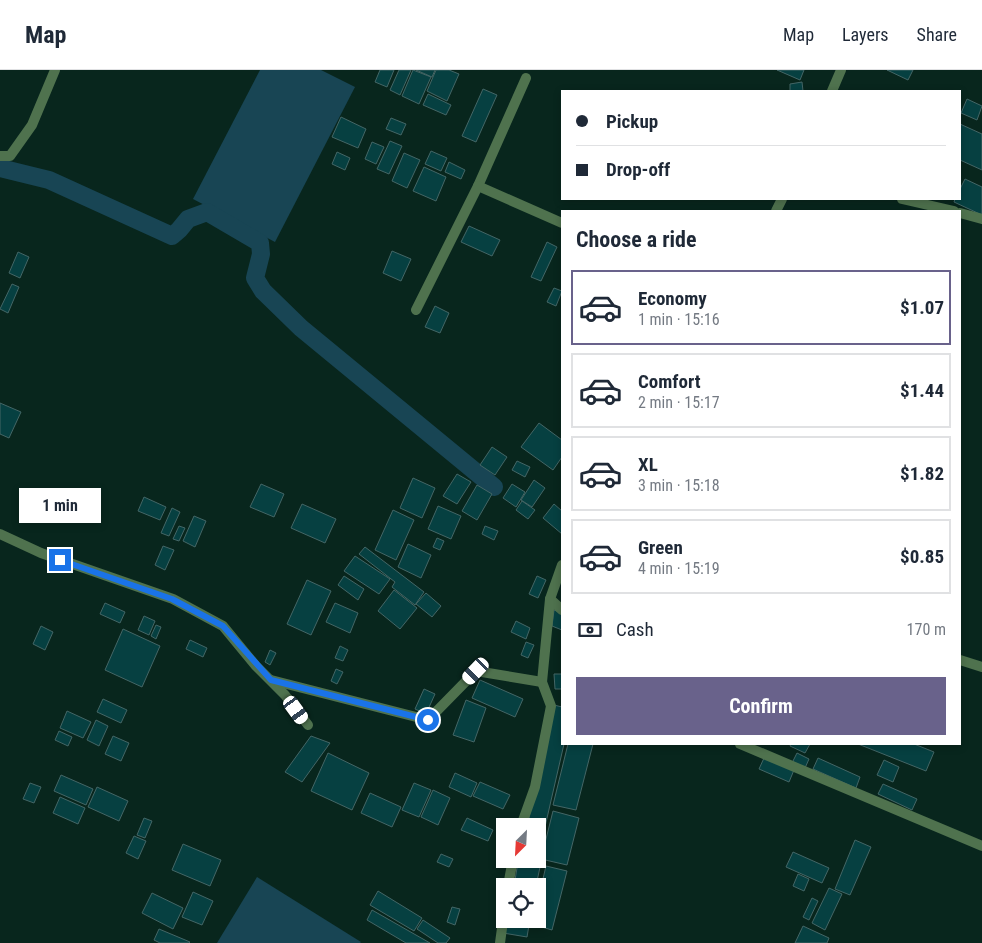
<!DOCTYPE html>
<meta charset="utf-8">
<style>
:root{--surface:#fff;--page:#f6f6f7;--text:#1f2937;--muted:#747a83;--line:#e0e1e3;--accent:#69628b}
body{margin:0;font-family:"Roboto Condensed",sans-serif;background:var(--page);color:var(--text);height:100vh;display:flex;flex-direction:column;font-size:19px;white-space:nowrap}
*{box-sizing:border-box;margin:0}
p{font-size:16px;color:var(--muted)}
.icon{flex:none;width:28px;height:28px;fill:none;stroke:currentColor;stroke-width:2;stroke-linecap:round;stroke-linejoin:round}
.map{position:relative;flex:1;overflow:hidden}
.details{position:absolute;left:561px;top:140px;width:400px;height:535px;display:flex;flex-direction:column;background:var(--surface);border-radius:0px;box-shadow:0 2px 8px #0003}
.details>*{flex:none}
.banner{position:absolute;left:561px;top:20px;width:400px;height:110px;border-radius:0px;box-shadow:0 2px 8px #0003;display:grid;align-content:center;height:110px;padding:0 15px;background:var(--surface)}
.needle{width:32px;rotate:204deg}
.tools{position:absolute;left:496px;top:748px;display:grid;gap:10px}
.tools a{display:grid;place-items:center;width:50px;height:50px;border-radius:0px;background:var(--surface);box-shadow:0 2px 8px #0003;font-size:25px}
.end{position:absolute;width:22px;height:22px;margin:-11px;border:6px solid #1a73e8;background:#fff;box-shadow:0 0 0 2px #fff}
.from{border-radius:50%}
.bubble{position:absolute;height:35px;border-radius:0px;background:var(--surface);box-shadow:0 2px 8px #0003;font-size:16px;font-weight:700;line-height:35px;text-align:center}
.car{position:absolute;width:15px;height:30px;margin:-15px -8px;border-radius:6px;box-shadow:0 0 4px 1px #0007;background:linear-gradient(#fff 24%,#345 0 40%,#fff 0 76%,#345 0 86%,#fff 0)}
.banner b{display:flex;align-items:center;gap:18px;height:48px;font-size:19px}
.banner b+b{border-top:1px solid var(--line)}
.banner i{width:12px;height:12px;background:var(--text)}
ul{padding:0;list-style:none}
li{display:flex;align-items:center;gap:15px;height:75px;margin:0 10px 8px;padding:0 5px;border:2px solid var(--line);border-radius:0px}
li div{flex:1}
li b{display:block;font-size:19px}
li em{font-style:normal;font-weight:700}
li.on{border-color:var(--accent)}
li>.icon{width:45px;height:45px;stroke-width:1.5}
h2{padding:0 15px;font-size:22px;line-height:60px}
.pay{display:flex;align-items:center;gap:12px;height:55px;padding:0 15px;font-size:19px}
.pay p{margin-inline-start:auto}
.cta{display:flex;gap:10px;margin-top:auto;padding:10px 15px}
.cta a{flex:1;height:58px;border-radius:0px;background:var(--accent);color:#fff;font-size:20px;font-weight:700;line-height:58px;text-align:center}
header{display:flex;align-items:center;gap:30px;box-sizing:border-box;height:70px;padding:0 25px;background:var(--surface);border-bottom:1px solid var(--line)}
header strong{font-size:24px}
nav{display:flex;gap:28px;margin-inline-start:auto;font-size:18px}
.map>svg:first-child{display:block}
.water{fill:#184554}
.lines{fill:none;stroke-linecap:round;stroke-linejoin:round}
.canal{stroke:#184554;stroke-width:18}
.building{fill:#064041;stroke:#466}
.street{stroke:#4f724e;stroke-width:10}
.route{stroke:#1a73e8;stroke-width:6}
</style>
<header>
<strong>Map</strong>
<nav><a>Map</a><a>Layers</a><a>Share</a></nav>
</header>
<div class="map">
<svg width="982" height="873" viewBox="0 0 982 873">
<rect width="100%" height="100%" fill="#08261d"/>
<g class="water">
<path d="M260,0H321L355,17L275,172L193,129Z"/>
<path d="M257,807L361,872L360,873H217Z"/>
</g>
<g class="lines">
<path class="canal" d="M0,98L49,110L172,166L179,160L188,149L207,142L260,173L261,184L255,208L263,221L301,258L494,417"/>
</g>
<g class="building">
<path d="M380,0H394L387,17L375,12Z"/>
<path d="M399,0H411L400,25L390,20Z"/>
<path d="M413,0L431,7L419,34L402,26Z"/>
<path d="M416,0H435L432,7Z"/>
<path d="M436,0H449L459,4L447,31L427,21Z"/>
<path d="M777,0H804L800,10Z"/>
<path d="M887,0H913L908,10Z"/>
<path d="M802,12L803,21H790V14Z"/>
<path d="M483,19L497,25L476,72L462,66Z"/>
<path d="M428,24L451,35L446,45L423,35Z"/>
<path d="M967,29L982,36L977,50L961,43Z"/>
<path d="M341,47L366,59L358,78L332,67Z"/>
<path d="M391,48L406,54L401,65L386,59Z"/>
<path d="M960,54L982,64V100L960,90Z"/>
<path d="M390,71L402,76L389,104L377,99Z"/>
<path d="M372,72L384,77L376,94L365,89Z"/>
<path d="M431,81L447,88L441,101L425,94Z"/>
<path d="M337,82L350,88L345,100L332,94Z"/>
<path d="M404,83L420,90L407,118L392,111Z"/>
<path d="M449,92L465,100L461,109L445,102Z"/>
<path d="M424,97L446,107L436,131L413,121Z"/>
<path d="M965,109L982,117V145L954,132L955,129H960V119Z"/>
<path d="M469,156L500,170L492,186L461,172Z"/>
<path d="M547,172L557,177L541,211L531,207Z"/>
<path d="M392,181L411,189L401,211L383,203Z"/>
<path d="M18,182L29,187L20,208L9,203Z"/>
<path d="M12,214L19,217L8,243L0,239Z"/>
<path d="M554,218L562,221L556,236L547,232Z"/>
<path d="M435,236L449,243L440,263L425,257Z"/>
<path d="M0,333L21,342L9,368L0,364Z"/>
<path d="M539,353L562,370V387L553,400L521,377Z"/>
<path d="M492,377L507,387L495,405L480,395Z"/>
<path d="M517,391L530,397L525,407L512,400Z"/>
<path d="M457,404L471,412L457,434L443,426Z"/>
<path d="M413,408L435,418L422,448L400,438Z"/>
<path d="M534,410L545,418L532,437L521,430Z"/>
<path d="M261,414L284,424L274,447L250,437Z"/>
<path d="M512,414L525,422L516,437L503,428Z"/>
<path d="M477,415L492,424L477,450L462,441Z"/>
<path d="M144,427L166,437L160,450L138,441Z"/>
<path d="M522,431L535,440L528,449L516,440Z"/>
<path d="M302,434L336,449L325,473L291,458Z"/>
<path d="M554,434L562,441V464L543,448Z"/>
<path d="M438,436L461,446L451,469L428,459Z"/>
<path d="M172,438L180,442L169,466L161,463Z"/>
<path d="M393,440L414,450L396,490L375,480Z"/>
<path d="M194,446L206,451L195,477L183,471Z"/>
<path d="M179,456L185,458L179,471L173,469Z"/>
<path d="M485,456L498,461L494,470L482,464Z"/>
<path d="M437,468L444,471L440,480L433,477Z"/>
<path d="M408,474L431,485L421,508L398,497Z"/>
<path d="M163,476L174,480L165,500L155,495Z"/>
<path d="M365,477L424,522L415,535L392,517L395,512L359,484Z"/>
<path d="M355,486L390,509L379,524L344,501Z"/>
<path d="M344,506L364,519L358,530L338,515Z"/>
<path d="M537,506L546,510L538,528L529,524Z"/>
<path d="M307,510L331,521L311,565L287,554Z"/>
<path d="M394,520L417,538L400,559L378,541Z"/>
<path d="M426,523L441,536L432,547L416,534Z"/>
<path d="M105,533L125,542L120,553L100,544Z"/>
<path d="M335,533L358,543L350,563L326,552Z"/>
<path d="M554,540L562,543V560L552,556Z"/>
<path d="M144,546L155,551L149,565L138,560Z"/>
<path d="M516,551L530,558L526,569L511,562Z"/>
<path d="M156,555L161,557L156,569L151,566Z"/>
<path d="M41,556L53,562L45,580L33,574Z"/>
<path d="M123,559L160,576L142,617L105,600Z"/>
<path d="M190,570L207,578L203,587L186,579Z"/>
<path d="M526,572L534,575L528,588L521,585Z"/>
<path d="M340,576L348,580L343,591L335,588Z"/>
<path d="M270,580L276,583L270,595L265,592Z"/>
<path d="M336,599L343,602L337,614L331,611Z"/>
<path d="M554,604H562V619H555Z"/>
<path d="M480,610L523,629L515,647L472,628Z"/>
<path d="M424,619L435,624L426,644L415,639Z"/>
<path d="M103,629L127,640L121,653L97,642Z"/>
<path d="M466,630L486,638L474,672L453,665Z"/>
<path d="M554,635L562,637L564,674L539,783L538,756H527Z"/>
<path d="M67,641L91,652L83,668L60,658Z"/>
<path d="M96,650L108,656L99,676L87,670Z"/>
<path d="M59,661L72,667L68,676L55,670Z"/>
<path d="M113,666L129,673L121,691L105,684Z"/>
<path d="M311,666L330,673L302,712L285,702Z"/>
<path d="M568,674H593L576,740L553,735Z"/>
<path d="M791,674H810L805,683L790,676Z"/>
<path d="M858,674H914L934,682L926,701Z"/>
<path d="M328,683L369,703L352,740L311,721Z"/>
<path d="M797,683L809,689L805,698L792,693Z"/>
<path d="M764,688L794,700L789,712L759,699Z"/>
<path d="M818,688L860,707L856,718L813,699Z"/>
<path d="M884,690L899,697L893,712L877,705Z"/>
<path d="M455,703L477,713L471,727L449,717Z"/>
<path d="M61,705L93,719L86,735L54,721Z"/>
<path d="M480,712L510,725L503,739L473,726Z"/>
<path d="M30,713L41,717L34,733L23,729Z"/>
<path d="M414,713L431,720L419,747L402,740Z"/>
<path d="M883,714L917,729L912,740L878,724Z"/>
<path d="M97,717L128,731L119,751L88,737Z"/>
<path d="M433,720L450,728L438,755L421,747Z"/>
<path d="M370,723L401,737L392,757L361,743Z"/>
<path d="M60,727L85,738L78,754L53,743Z"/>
<path d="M553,741L579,748L567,795L541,789Z"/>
<path d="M144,748L152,751L145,768L137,765Z"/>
<path d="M467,748L493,760L488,771L461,760Z"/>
<path d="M134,766L146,771L138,789L126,783Z"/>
<path d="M855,770L871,777L850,825L835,819Z"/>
<path d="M183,774L221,790L210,816L172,800Z"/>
<path d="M793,782L829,798L822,813L786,797Z"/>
<path d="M441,784L453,789L449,797L437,792Z"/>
<path d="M518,792L540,797L536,816H514Z"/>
<path d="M546,796L567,801L552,860L531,854L533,849H538V830Z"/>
<path d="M798,804L809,809L804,821L793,816Z"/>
<path d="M829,818L842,824L825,860L812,853Z"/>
<path d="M378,821L422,848L414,861L370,835Z"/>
<path d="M193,822L213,831L202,855L182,847Z"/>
<path d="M152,823L183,838L173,859L142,843Z"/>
<path d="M812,828L818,831L809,850L803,847Z"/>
<path d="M452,837L460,839L455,855L447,852Z"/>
<path d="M372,840L430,873H406L367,850Z"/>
<path d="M506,849H530L527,867L503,863Z"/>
<path d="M423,850L450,868L446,873H438L417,859Z"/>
<path d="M803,856L829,868L827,873H795Z"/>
<path d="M159,859L190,872L189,873H160L154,870Z"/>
</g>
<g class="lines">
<g class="street">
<path d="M832,21L841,0"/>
<path d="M0,86H10L32,55L55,0"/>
<path d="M478,116L526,8"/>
<path d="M902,129L954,141"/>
<path d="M776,141L782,129"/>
<path d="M960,143L982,149"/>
<path d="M416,240L478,116L562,153"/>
<path d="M0,464L41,483L173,529L223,556L256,596L285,625L308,655"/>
<path d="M550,529L562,540"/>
<path d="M960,590L982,597"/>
<path d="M271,610L428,650L476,601L542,612"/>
<path d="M740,674L982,776"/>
<path d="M521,756L535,717L551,636L542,612L550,529L562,495"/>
<path d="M508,816L513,789"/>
<path d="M500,873L505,836"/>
</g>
</g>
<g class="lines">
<path class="route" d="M60,490L172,529L223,556L271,610L428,650"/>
</g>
</svg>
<div class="tools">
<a><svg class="needle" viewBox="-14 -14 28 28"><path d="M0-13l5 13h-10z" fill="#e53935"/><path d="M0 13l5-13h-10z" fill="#747a83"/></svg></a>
<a><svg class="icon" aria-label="locate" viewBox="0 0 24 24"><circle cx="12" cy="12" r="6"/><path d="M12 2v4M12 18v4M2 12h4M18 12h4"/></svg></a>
</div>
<i class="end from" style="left:428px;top:650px"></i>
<i class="end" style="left:60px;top:490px"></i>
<div class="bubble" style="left:19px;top:418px;width:82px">1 min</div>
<i class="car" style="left:476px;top:601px;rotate:224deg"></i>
<i class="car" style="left:296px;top:640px;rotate:144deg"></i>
<div class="banner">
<b><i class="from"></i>Pickup</b>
<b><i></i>Drop-off</b>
</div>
<section class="details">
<h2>Choose a ride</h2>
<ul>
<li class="on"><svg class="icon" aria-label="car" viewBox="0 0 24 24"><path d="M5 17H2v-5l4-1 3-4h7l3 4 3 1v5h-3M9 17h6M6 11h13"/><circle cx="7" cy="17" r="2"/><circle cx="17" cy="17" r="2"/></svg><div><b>Economy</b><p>1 min · 15:16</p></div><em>$1.07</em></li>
<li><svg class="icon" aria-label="car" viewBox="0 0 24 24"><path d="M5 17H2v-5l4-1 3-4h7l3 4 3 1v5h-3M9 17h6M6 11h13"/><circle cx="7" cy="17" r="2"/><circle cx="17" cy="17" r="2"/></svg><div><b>Comfort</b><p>2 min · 15:17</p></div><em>$1.44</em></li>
<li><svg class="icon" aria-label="car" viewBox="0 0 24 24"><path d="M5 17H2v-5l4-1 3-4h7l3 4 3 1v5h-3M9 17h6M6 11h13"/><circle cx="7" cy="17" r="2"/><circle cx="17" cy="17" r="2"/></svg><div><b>XL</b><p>3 min · 15:18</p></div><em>$1.82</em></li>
<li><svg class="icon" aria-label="car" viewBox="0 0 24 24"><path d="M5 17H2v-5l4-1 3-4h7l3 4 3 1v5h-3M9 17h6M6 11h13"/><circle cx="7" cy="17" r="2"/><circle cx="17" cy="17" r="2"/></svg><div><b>Green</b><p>4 min · 15:19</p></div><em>$0.85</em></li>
</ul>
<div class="pay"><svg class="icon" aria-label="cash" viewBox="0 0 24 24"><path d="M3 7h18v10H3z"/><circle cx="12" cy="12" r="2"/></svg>Cash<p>170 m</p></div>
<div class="cta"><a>Confirm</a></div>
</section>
</div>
